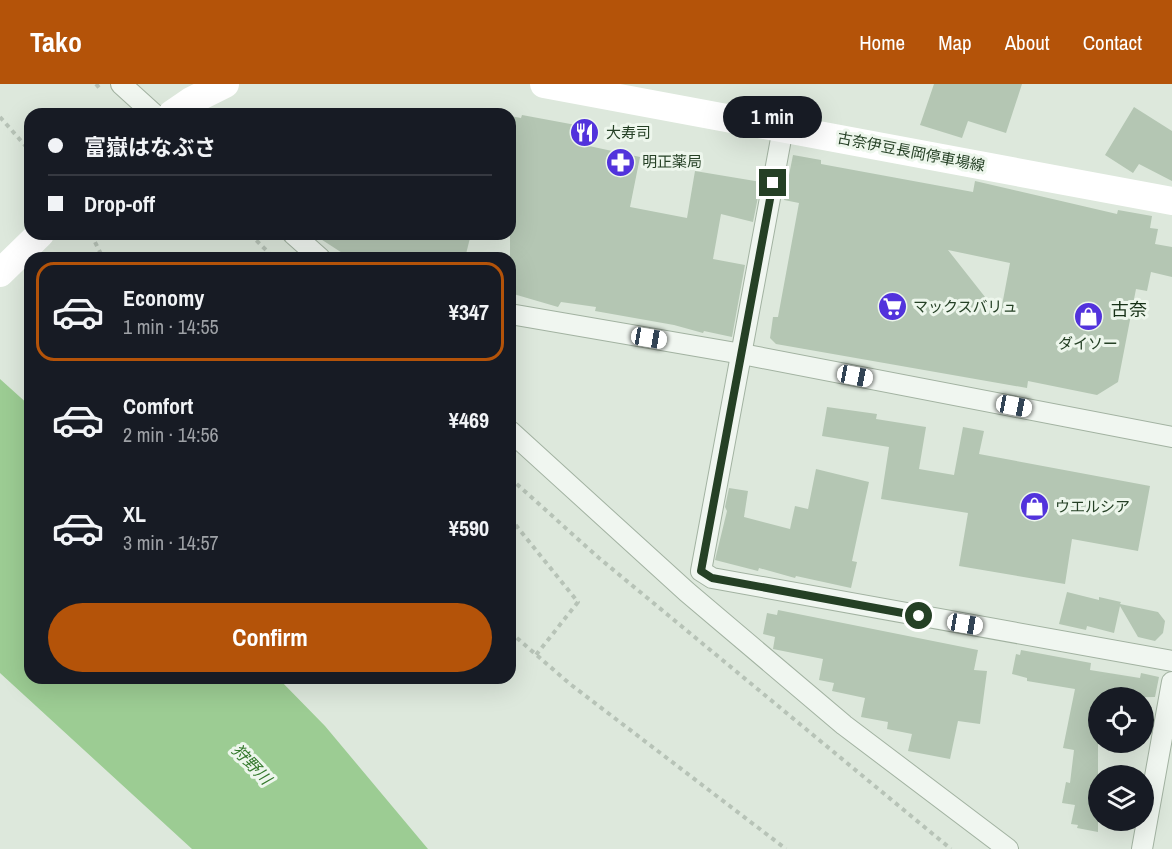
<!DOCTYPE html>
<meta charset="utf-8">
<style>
:root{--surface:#171b24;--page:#20242c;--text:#f1f3f6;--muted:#9ea1a6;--line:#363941;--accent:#b45309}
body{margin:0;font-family:"Archivo Narrow","Noto Sans JP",sans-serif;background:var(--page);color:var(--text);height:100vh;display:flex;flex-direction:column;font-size:22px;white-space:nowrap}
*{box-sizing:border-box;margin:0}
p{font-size:20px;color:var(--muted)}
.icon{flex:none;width:33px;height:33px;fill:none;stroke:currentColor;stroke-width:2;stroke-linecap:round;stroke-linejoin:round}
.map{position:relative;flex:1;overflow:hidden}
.sheet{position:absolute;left:24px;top:168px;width:492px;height:432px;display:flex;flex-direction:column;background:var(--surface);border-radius:18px;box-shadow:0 6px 24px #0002}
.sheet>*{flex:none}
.top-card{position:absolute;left:24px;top:24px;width:492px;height:132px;border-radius:18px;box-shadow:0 6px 24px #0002;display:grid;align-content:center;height:132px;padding:0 24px;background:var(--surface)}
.tools{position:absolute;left:1088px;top:603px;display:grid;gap:12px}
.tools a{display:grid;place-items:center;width:66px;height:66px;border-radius:50%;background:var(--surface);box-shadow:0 6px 24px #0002;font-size:30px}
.end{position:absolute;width:27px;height:27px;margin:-14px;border:8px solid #254025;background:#fff;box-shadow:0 0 0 3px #fff}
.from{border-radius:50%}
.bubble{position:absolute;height:42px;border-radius:21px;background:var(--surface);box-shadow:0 6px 24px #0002;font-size:20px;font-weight:800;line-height:42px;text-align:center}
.car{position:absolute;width:18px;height:36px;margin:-18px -9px;border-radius:8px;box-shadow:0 0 4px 2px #0007;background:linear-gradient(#fff 24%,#345 0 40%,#fff 0 76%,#345 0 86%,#fff 0)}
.top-card b{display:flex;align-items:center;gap:21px;height:57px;font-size:22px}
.top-card b+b{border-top:2px solid var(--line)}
.top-card i{width:15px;height:15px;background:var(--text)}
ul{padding:10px 0 0;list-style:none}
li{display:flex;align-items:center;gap:18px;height:99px;margin:0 12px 9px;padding:0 12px;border:3px solid transparent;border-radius:18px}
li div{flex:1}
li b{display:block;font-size:22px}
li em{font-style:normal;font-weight:800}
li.selected{border-color:var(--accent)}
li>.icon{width:54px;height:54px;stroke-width:1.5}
.button{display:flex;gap:12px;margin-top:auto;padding:12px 24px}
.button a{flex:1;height:69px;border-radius:36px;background:var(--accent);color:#fff;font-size:24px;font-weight:800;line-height:69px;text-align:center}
header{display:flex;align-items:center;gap:36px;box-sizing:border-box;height:84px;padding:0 30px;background:var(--accent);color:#fff}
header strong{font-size:28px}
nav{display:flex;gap:33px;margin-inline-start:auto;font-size:21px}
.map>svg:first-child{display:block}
.water{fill:#9ccc93}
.building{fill:#b4c6b3;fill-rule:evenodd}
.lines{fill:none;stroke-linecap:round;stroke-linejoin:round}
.minor-casing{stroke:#a2b2a1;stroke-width:22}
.path{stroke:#b7c3b7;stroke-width:4;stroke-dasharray:4.5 4.5;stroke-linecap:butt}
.minor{stroke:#f0f6f0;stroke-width:20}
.secondary{stroke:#fff;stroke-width:28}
.route{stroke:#254025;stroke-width:8}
.labels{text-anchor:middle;stroke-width:6;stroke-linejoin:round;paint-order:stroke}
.poi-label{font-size:15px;fill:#254025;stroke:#edf6ec;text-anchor:start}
.street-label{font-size:15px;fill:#254025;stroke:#edf6ec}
.water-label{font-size:16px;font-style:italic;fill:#33782b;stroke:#edf6ec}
.quarter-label{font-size:18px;fill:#173117;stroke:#edf6ec}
</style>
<header>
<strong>Tako</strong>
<nav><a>Home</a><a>Map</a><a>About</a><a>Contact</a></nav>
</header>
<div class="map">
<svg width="1172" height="765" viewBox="0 0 1172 765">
<rect width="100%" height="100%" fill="#dde8dc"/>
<path class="water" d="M0,295L30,322V594H278L325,642L428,765H192L0,589Z"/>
<g class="building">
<path d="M934,0H1022L1006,49L968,37L962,54L920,41Z"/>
<path d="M1134,23L1172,47V97L1139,80L1133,89L1105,71Z"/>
<path d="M522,31L592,44L589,62L640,73L630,123L687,134L695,87L761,98L753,138L721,130L713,175L745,181L732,253L704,247L703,249L674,241L595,227L596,223L561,218L558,223L510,209V32L521,34Z"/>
<path d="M793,71L821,76V80L973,108L975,97L1117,130L1118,126L1152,132L1150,144L1158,145L1155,160L1172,163V193L1151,188L1147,207L1136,205L1118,298L1097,311L1028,297L1027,304L776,260L770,254L773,233H778L799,119L784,116ZM948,166L1010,179L1000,232Z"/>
<path d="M313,150H471L465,174H350Z"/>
<path d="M827,323L877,330L876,335L926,343L919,385L954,391L963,343L984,347L979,370L1150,402L1138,467L1072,455L1065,500L959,482L968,429L881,415L889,363L822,352Z"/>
<path d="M816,385L869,398L852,477L857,478L851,504L796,492L795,494L759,484L758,487L715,476L727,427L725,423L729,404L748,407L744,433L790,445L795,422L808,425Z"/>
<path d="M1067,508L1099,516V513L1121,518L1120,520L1158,528L1165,537L1163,549L1155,557L1138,553L1120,522L1114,549L1087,542L1086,546L1059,540Z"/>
<path d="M778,526L978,566L974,586L987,587L980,640L958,637L950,675L908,667L912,650L887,645L888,638L861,633L865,614L832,607L834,599L819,596L823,575L773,565L775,553L763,550L767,529L777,531Z"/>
<path d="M1021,566L1091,579L1090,586L1140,594L1141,589L1159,593L1155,613L1098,614V748L1077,744L1078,741L1071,740L1075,721L1062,719L1066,698L1070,699L1074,666L1063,664L1075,605L1027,597V594L1012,590L1016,570L1020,571Z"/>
</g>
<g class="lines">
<defs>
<g id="minor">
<path d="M121,0L154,30"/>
<path d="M783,44L701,487L712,494L1172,577"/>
<path d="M293,150L320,174"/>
<path d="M510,230L742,270L1172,353"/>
<path d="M510,347L687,508L844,641L1008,765"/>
<path d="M1142,765L1172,598"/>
</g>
</defs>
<use href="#minor" class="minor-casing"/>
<g class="path">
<path d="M96,0L101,6"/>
<path d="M0,33L30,67"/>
<path d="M91,150L103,174"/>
<path d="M250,150L274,174"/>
<path d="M510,394L599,474L951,765"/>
<path d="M510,434L578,518L536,571"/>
<path d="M510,548L570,600L786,765"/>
</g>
<use href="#minor" class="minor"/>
<g class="secondary">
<path d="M544,0L1172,117"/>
<path d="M172,30L191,17L225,0"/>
<path d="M0,189L40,150"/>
</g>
</g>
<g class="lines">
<path class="route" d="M773,99L701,487L712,494L919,532"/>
</g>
<defs>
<symbol id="restaurant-disc" viewBox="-11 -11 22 22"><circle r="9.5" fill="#5233dc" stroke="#edf6ec"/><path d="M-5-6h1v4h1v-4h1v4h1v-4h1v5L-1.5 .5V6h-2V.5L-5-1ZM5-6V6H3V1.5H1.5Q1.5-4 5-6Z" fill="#fff"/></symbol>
<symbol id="pharmacy-disc" viewBox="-11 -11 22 22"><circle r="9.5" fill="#5233dc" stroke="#edf6ec"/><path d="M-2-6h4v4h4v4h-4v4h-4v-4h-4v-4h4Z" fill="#fff"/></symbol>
<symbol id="supermarket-disc" viewBox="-11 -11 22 22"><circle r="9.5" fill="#5233dc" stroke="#edf6ec"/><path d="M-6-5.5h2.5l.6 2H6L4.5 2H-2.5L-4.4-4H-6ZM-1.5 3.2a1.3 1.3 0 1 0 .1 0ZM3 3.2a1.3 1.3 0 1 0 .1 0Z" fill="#fff"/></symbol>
<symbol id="shop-disc" viewBox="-11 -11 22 22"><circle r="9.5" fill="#5233dc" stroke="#edf6ec"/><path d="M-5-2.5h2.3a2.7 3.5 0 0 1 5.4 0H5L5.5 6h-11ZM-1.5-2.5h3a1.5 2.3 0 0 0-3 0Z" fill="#fff"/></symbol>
</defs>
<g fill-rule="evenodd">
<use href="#restaurant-disc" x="568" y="32" width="33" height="33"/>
<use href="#pharmacy-disc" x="604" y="62" width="33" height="33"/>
<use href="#supermarket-disc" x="876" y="206" width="33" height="33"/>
<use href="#shop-disc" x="1072" y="216" width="33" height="33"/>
<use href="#shop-disc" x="1018" y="406" width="33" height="33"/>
</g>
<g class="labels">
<g class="poi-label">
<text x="606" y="54">大寿司</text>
<text x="642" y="83">明正薬局</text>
<text x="913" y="228">マックスバリュ</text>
<text x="1088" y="265" text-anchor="middle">ダイソー</text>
<text x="1055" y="428">ウエルシア</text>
</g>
<g class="street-label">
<text transform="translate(911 68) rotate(11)" y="5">古奈伊豆長岡停車場線</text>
</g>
<g class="water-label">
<text transform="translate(252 680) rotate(46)" y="6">狩野川</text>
</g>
<g class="quarter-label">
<text x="1129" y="232">古奈</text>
</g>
</g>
</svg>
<div class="tools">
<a><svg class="icon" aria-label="locate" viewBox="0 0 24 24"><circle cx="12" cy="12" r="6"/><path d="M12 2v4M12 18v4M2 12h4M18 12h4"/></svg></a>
<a><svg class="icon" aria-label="layers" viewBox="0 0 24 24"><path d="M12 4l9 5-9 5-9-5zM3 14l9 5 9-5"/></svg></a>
</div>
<i class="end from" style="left:919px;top:532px"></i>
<i class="end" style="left:773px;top:99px"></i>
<div class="bubble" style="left:723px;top:12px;width:99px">1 min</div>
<i class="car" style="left:649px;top:254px;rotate:100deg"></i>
<i class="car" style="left:855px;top:292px;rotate:101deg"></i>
<i class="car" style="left:1014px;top:322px;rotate:101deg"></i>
<i class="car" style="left:965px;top:540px;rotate:100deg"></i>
<div class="top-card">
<b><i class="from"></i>富嶽はなぶさ</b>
<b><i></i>Drop-off</b>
</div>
<section class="sheet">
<ul>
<li class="selected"><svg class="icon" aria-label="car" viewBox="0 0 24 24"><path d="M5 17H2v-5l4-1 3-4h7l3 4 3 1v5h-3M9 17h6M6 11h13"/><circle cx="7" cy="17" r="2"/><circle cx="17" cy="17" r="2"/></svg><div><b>Economy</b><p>1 min · 14:55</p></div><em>¥347</em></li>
<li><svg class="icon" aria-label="car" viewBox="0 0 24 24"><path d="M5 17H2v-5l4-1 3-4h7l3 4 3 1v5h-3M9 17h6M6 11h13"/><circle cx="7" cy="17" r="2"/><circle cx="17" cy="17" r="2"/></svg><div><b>Comfort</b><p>2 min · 14:56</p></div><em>¥469</em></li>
<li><svg class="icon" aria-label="car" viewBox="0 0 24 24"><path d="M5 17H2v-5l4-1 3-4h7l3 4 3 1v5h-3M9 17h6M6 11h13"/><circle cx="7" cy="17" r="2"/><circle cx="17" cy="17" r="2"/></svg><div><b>XL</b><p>3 min · 14:57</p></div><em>¥590</em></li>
</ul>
<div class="button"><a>Confirm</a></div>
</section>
</div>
